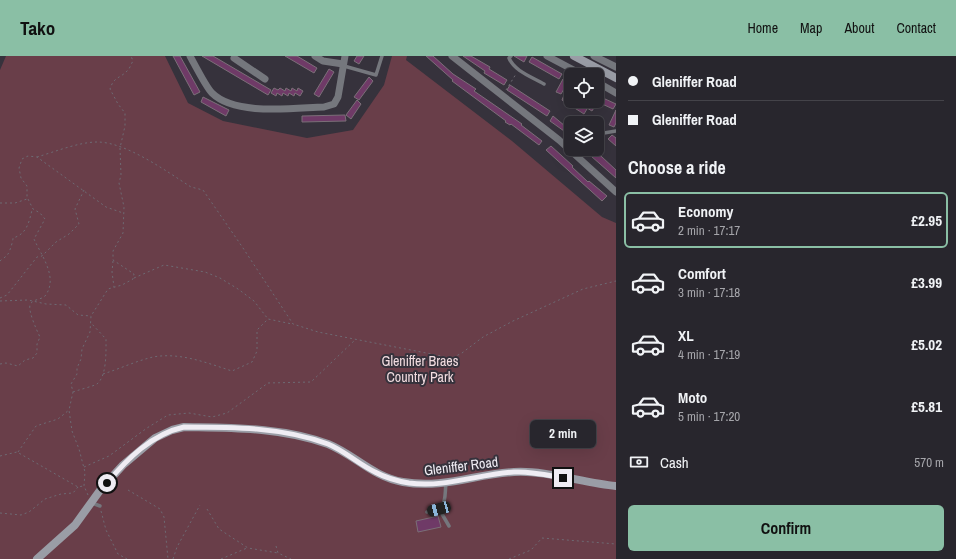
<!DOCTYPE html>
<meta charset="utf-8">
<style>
:root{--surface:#28262d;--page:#302e35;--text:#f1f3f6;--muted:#a5a5aa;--line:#444349;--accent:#8abfa5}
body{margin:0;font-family:"Archivo Narrow",sans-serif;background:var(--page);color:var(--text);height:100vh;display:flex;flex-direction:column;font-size:15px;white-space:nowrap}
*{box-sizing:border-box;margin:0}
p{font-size:13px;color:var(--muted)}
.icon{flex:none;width:22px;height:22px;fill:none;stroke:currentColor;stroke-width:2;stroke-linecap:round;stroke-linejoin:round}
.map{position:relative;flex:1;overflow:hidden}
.panel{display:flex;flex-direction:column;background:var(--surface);width:340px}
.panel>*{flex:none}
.top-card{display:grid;align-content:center;height:88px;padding:0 12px;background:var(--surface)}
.fabs{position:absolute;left:564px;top:12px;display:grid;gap:8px}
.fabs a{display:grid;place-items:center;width:40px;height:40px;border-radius:6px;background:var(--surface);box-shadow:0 4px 16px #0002,0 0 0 1px var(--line);font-size:20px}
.end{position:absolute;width:18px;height:18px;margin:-9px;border:5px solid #efecf3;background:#111;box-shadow:0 0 0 2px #111}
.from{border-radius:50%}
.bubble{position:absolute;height:28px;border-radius:6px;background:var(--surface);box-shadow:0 4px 16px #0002,0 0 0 1px var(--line);font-size:13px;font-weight:800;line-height:28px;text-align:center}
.car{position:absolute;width:12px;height:24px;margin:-12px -6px;border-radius:5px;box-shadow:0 0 3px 1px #0007;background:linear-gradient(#222 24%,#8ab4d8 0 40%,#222 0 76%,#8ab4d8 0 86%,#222 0)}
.top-card b{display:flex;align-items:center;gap:14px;height:38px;font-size:15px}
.top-card b+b{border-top:1px solid var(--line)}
.top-card i{width:10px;height:10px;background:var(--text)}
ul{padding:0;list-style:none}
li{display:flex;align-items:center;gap:12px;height:56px;margin:0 8px 6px;padding:0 4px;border:2px solid transparent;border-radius:6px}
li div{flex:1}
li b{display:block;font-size:15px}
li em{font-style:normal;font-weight:800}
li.current{border-color:var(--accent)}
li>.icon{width:36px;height:36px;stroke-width:1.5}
h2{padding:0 12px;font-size:18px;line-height:48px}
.pay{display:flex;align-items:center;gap:10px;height:44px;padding:0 12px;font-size:15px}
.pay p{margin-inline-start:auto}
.cta{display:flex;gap:8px;margin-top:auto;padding:8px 12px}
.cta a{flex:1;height:46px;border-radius:6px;background:var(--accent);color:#111;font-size:16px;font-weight:800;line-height:46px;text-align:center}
header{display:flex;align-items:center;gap:24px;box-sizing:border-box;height:56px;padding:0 20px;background:var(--accent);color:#111}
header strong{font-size:19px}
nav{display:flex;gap:22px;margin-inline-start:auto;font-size:14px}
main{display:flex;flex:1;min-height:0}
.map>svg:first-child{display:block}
.green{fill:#693e49}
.building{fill:#6f3a67;stroke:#7b6f78}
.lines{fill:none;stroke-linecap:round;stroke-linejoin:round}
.path{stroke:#6e6a73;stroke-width:1;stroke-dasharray:2 3;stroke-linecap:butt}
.lane{stroke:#75777d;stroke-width:3.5}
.street{stroke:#75777d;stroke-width:7}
.secondary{stroke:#9a9da6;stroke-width:8}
.route{stroke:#efecf3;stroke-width:5}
.labels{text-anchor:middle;stroke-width:4;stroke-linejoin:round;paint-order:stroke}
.park-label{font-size:14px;fill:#f2dce0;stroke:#36323c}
.street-label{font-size:14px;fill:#efecf3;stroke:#36323c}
</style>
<header>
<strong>Tako</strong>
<nav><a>Home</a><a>Map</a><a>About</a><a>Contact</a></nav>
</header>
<main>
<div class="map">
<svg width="616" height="503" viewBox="0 0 616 503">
<rect width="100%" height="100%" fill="#36323c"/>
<path class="green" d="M6,0H165L188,47L223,65L307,82L353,74L384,29L392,0H407L406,4L512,85L602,161L616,167V503H0V14Z"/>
<g class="building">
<path d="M173,0H180L200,36L194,39Z"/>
<path d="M202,0H213L271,34L268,39Z"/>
<path d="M285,0H297L317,12L314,17Z"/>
<path d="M357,0H364L359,8L354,5Z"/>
<path d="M426,0H433L453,18L476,33L474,35L522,68L521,69L542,85L539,89L511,68L510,69L505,66L506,65L452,25L453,24Z"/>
<path d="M463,0H471L490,11L489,13L507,24L504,29L484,17L485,15Z"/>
<path d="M514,0H527L524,6Z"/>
<path d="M532,1L562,18L559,23L529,6Z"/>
<path d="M329,13L334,16L319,41L314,38Z"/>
<path d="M369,21L373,25L359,44L354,41Z"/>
<path d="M563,23L568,26L561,38L556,36Z"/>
<path d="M510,29L550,55L547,60L507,34Z"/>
<path d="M274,32L278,34L280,32L285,35L286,32L291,35L292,32L297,35L298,32L303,35L300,40L295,37L294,40L289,37L288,40L283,37L282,40L277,37L276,40L271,37Z"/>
<path d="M564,39L571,43V45H574L587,53L584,58L562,44Z"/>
<path d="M203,41L229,54L226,60L201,46Z"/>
<path d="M603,42L616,48L613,53L600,47Z"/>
<path d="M357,44L361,48L351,63L346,59Z"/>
<path d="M591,45H598L592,55L587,52Z"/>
<path d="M616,54V67L614,71L609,69Z"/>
<path d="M345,59L346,65L302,66V60Z"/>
<path d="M553,60L571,75V83L564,76V75L550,65Z"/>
<path d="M612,79L616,82V90L608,83Z"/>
<path d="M551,90L573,110L572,111L588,126L589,125L607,140L602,145L546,94Z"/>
<path d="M583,93H592L602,101L616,114V122Z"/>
<path d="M438,460L441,471L418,476L416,465Z"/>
</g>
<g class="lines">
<g class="path">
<path d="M506,34L516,18"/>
<path d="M37,101C54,96 79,86 97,86C126,86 166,115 191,131L203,134L243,192L293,268L318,276L452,302L462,297L483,281L513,265L583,233L616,225"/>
<path d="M0,147H15L27,143"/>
<path d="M0,205C2,203 6,201 8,198C10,195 13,185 13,182C27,178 29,166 32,154"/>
<path d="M113,205L112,216L114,231"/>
<path d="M134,222L164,209L205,216L220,222L238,233L254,245L268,263"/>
<path d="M0,242L7,239L37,201L42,200L56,186L69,178L79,168L75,153L84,134"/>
<path d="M0,245L28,244L46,248L66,249L78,259L91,260"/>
<path d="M0,308L6,307L18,310L25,304L33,302L37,297V288L40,281C37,275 28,255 30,249C32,243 41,244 45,240C59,222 41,199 34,183L45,163L40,157L33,153L27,141V130L21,122L19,112L22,103L28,100L37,101L106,151L123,157"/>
<path d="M103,318C119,313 136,305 153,301C180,296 207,307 232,315L252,306L257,295V274L268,263L292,268"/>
<path d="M73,336C78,334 94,330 97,328C107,320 106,295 106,283L91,267"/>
<path d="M18,396L36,370L58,363L69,354"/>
<path d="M0,400L17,396L78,431L83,430"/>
<path d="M84,411L109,400L147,372L168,359L189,357L212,361L227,357L268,327L311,326L356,283"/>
<path d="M128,434L160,453L164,461L168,503"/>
<path d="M88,439L84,430L85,416L79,393L72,375L69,354L73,336L71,328L77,318V312L81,303L82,293L90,276L91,260L108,233L122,229L133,223L134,218L113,204V195L123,177L124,151L119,127L121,119L120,92L125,70V57L118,48L110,33C114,20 120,23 128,14C130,12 131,8 133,5L131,0"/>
<path d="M207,453L219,473L248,492L278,497"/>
<path d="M101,455L106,474L118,498L127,503"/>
<path d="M0,457L21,459L29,456L45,443L61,438L73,437L78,431"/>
<path d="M276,490L278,497L291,503"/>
<path d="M173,503L177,491L200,449"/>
<path d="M221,503L247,492"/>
<path d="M509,503L531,494L542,482L616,488"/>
</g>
<g class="lane">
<path d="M511,0L509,2C514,15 532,21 544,28"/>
<path d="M344,10L376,19L382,0"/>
<path d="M597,73L604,77L616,75"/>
<path d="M92,447L100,450"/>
<path d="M442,450V458L449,470"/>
<path d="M427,456C448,451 444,446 446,427"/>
</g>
<g class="street">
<path d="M190,0C195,9 206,31 212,37C235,60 293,52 324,51L334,48L338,41L345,0"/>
<path d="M315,0L323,5L343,8"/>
<path d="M452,0L559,84L616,136"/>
<path d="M547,0L583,19"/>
<path d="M594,0L616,11"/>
<path d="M234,2L265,23"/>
<path d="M597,26L616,37"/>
</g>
<g class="secondary">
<path d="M574,0L616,22"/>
<path d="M37,503L75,469L101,433L123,409L155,382L172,374L184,371C232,372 282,371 328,388C355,399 373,421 403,426C443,433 475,418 514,416C545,414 584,427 616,430"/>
</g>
</g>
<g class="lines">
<path class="route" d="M107,427C127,403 152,378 184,371C232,371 282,371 328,388C345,395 358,408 375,416C386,422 397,425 409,427C445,432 479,418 514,416C531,415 547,419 563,422"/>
</g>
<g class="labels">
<g class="park-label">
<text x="420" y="310">Gleniffer Braes<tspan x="420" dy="16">Country Park</tspan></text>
</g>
<g class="street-label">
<text transform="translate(461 410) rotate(-7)" y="5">Gleniffer Road</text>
</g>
</g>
</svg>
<div class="fabs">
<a><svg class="icon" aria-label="locate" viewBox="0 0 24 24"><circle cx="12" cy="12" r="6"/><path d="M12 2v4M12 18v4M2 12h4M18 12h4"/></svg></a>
<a><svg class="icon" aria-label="layers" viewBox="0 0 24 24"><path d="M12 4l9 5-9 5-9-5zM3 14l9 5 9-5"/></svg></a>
</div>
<i class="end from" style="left:107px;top:427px"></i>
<i class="end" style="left:563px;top:422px"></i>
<div class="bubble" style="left:530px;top:364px;width:66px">2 min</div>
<i class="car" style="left:439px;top:453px;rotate:255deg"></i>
</div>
<section class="panel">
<div class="top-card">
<b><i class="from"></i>Gleniffer Road</b>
<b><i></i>Gleniffer Road</b>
</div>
<h2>Choose a ride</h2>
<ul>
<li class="current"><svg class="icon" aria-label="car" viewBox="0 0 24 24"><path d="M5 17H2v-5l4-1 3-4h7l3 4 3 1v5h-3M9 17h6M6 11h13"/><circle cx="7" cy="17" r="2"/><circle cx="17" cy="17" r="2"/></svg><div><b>Economy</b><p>2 min · 17:17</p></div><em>£2.95</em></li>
<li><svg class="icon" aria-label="car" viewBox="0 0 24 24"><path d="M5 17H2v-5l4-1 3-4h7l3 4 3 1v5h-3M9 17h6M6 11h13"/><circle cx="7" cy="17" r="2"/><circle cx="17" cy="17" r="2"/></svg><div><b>Comfort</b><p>3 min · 17:18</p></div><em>£3.99</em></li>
<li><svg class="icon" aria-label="car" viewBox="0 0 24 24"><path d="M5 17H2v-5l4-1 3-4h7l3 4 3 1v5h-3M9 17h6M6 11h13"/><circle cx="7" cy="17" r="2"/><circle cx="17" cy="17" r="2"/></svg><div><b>XL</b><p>4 min · 17:19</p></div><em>£5.02</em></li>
<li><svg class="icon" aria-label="car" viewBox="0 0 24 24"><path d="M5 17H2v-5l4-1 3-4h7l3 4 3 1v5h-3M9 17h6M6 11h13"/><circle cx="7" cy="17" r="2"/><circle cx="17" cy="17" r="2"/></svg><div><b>Moto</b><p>5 min · 17:20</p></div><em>£5.81</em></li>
</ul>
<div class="pay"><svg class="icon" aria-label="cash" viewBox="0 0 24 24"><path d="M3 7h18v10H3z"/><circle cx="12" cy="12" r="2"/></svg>Cash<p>570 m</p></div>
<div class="cta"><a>Confirm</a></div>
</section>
</main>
